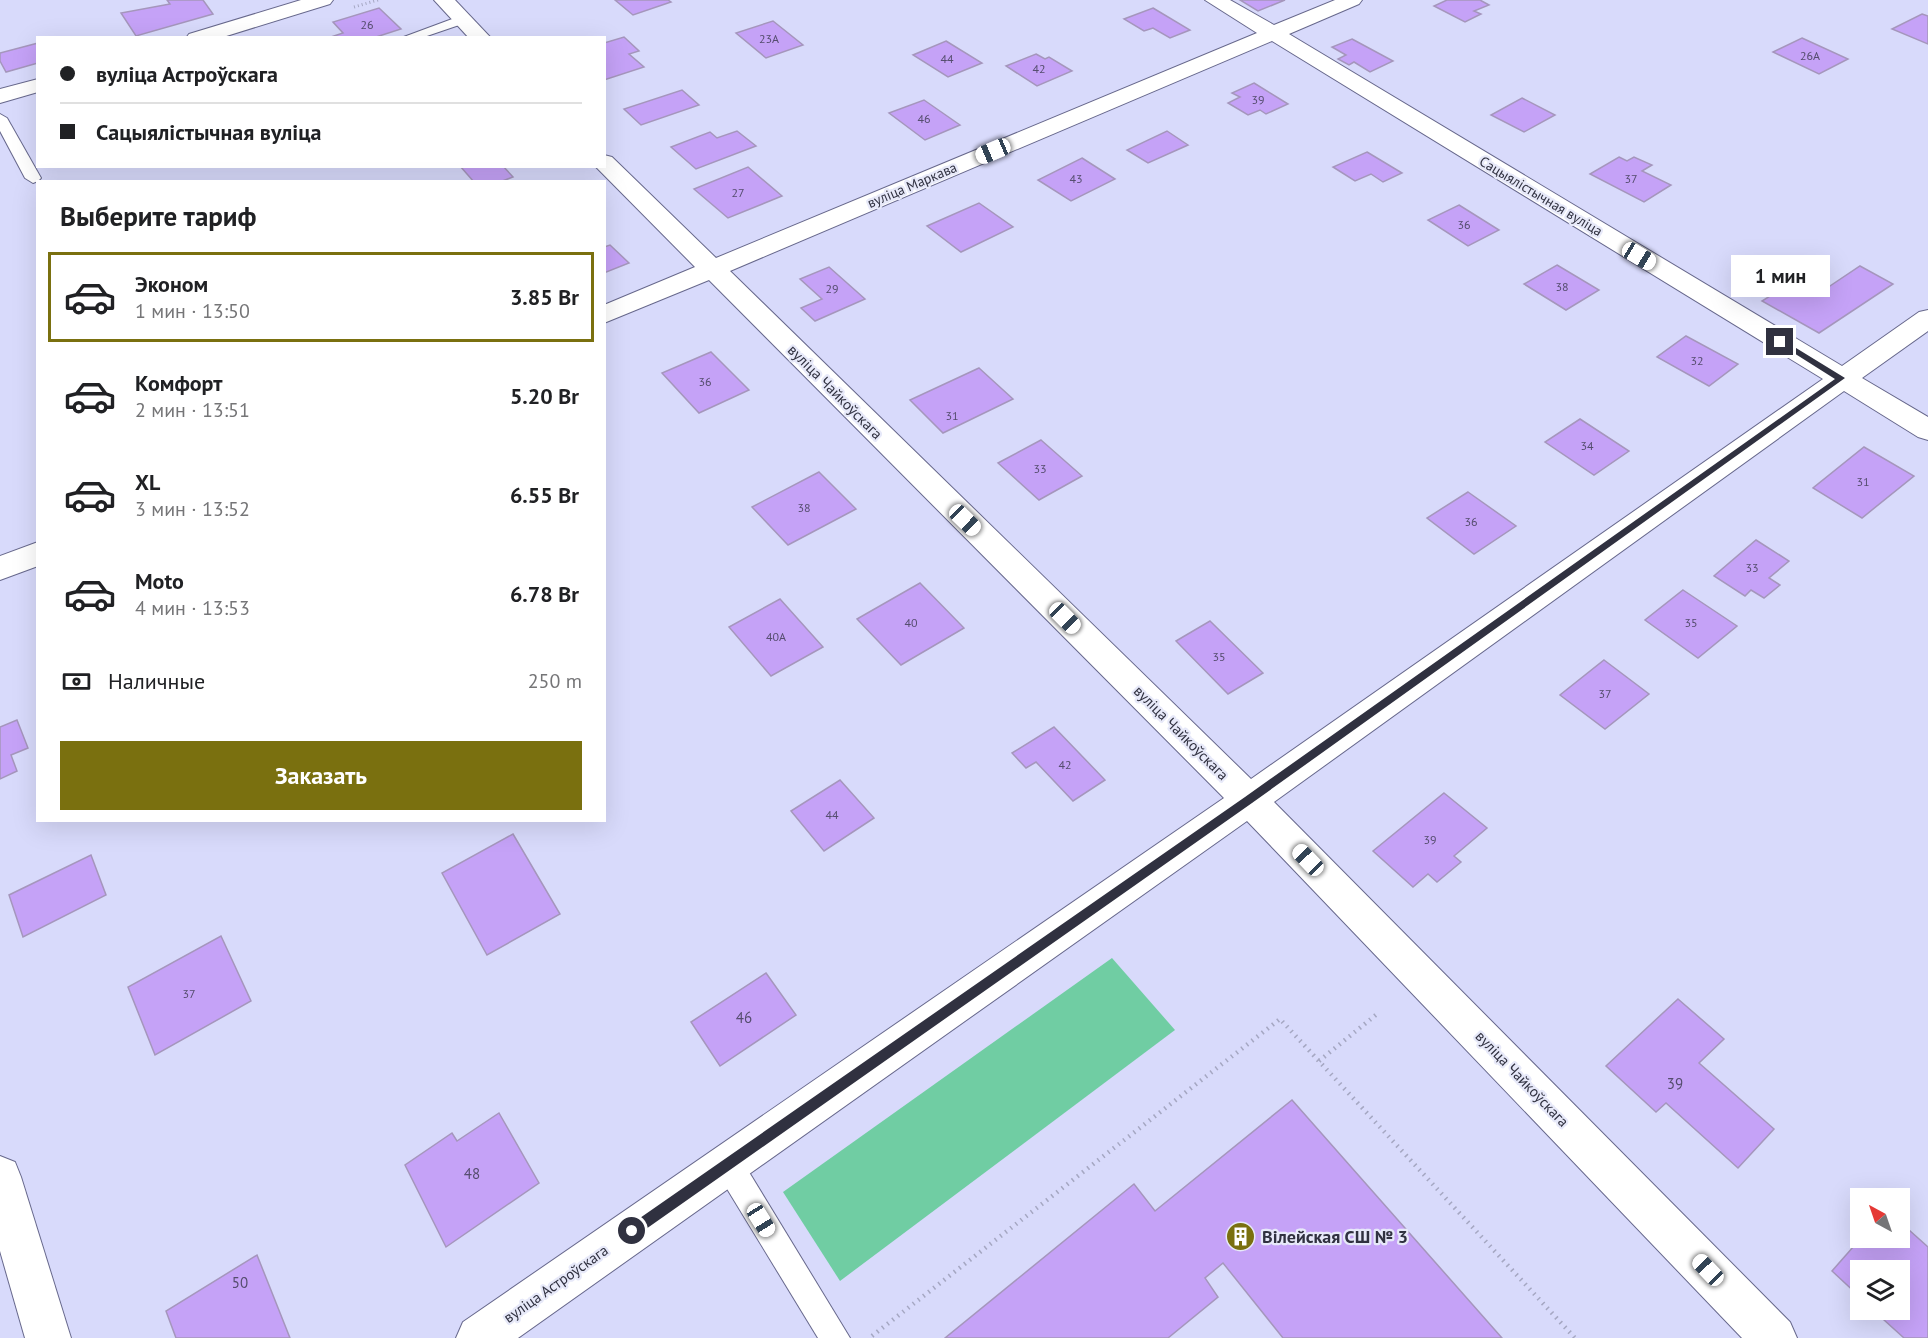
<!DOCTYPE html>
<html lang="ru">
<meta charset="utf-8">
<style>
:root{--surface:#fff;--page:#f6f6f6;--text:#202124;--muted:#757577;--line:#e0e0e0;--accent:#7a700f}
body{margin:0;font-family:"PT Sans",sans-serif;background:var(--page);color:var(--text);height:100vh;display:flex;flex-direction:column;font-size:22px;white-space:nowrap}
*{box-sizing:border-box;margin:0}
p{font-size:20px;color:var(--muted)}
.icon{flex:none;width:33px;height:33px;fill:none;stroke:currentColor;stroke-width:2;stroke-linecap:round;stroke-linejoin:round}
.map{position:relative;flex:1;overflow:hidden}
.sheet{position:absolute;left:36px;top:180px;width:570px;height:642px;display:flex;flex-direction:column;background:var(--surface);border-radius:0px;box-shadow:0 6px 24px #0002}
.sheet>*{flex:none}
.guide{position:absolute;left:36px;top:36px;width:570px;height:132px;border-radius:0px;box-shadow:0 6px 24px #0002;display:grid;align-content:center;height:132px;padding:0 24px;background:var(--surface)}
.needle{width:39px;rotate:320deg}
.controls{position:absolute;left:1850px;top:1188px;display:grid;gap:12px}
.controls a{display:grid;place-items:center;width:60px;height:60px;border-radius:0px;background:var(--surface);box-shadow:0 6px 24px #0002;font-size:30px}
.end{position:absolute;width:27px;height:27px;margin:-14px;border:8px solid #303140;background:#fff;box-shadow:0 0 0 3px #fff}
.from{border-radius:50%}
.bubble{position:absolute;height:42px;border-radius:0px;background:var(--surface);box-shadow:0 6px 24px #0002;font-size:20px;font-weight:700;line-height:42px;text-align:center}
.car{position:absolute;width:18px;height:36px;margin:-18px -9px;border-radius:8px;box-shadow:0 0 4px 2px #0007;background:linear-gradient(#fff 24%,#345 0 40%,#fff 0 76%,#345 0 86%,#fff 0)}
.guide b{display:flex;align-items:center;gap:21px;height:57px;font-size:22px}
.guide b+b{border-top:2px solid var(--line)}
.guide i{width:15px;height:15px;background:var(--text)}
ul{padding:0;list-style:none}
li{display:flex;align-items:center;gap:18px;height:90px;margin:0 12px 9px;padding:0 12px;border:3px solid transparent;border-radius:0px}
li div{flex:1}
li b{display:block;font-size:22px}
li em{font-style:normal;font-weight:700}
li.on{border-color:var(--accent)}
li>.icon{width:54px;height:54px;stroke-width:1.5}
h2{padding:0 24px;font-size:27px;line-height:72px}
.pay{display:flex;align-items:center;gap:15px;height:66px;padding:0 24px;font-size:22px}
.pay p{margin-inline-start:auto}
.button{display:flex;gap:12px;margin-top:auto;padding:12px 24px}
.button a{flex:1;height:69px;border-radius:0px;background:var(--accent);color:#fff;font-size:24px;font-weight:700;line-height:69px;text-align:center}
.map>svg:first-child{display:block}
.green{fill:#70cda3}
.building{fill:#c5a2f7;stroke:#a596bc;stroke-width:1.5}
.lines{fill:none;stroke-linecap:round;stroke-linejoin:round}
.lane-casing{stroke:#67688c;stroke-width:2}
.street-casing{stroke:#67688c;stroke-width:2}
.secondary-casing{stroke:#67688c;stroke-width:2}
.path-far1{stroke:#a5a7c2;stroke-width:3;stroke-dasharray:1 3;stroke-linecap:butt}
.path{stroke:#a5a7c2;stroke-width:4.5;stroke-dasharray:1.5 5;stroke-linecap:butt}
.lane{fill:#fff;fill-rule:evenodd}
.street{fill:#fff;fill-rule:evenodd}
.secondary{fill:#fff;fill-rule:evenodd}
.route{fill:#303140}
.labels{text-anchor:middle;stroke-width:4.5;stroke-linejoin:round;paint-order:stroke}
.number-label{font-size:12px;fill:#554d6e}
.far-street-label{font-size:14px;fill:#303140;stroke:#e7e9f9}
.street-label{font-size:15px;fill:#303140;stroke:#e7e9f9}
.near-number-label{font-size:15px;fill:#554d6e}
.near-poi-label{font-size:18px;font-weight:bold;fill:#303140;stroke:#e7e9f9;text-anchor:start}
</style>
<div class="map">
<svg width="1928" height="1338" viewBox="0 0 1928 1338">
<rect width="100%" height="100%" fill="#d8dafb"/>
<path class="green" d="M1112,958L1175,1030L840,1281L783,1192Z"/>
<g class="building">
<path d="M167,0H203L213,14L136,36L121,13L170,4Z"/>
<path d="M615,0H668L671,2L633,15Z"/>
<path d="M1240,0H1285L1258,11Z"/>
<path d="M1447,0H1480L1489,5L1474,11L1481,14L1465,22L1434,6Z"/>
<path d="M379,8L401,29L373,38H328L343,33L333,22Z"/>
<path d="M1153,8L1190,30L1170,38L1153,28L1144,31L1124,19Z"/>
<path d="M1922,14L1928,16V44L1892,29Z"/>
<path d="M773,21L803,45L766,58L736,33Z"/>
<path d="M624,37L639,51L629,54L644,67L604,80V43Z"/>
<path d="M1802,38L1848,59L1819,74L1773,52Z"/>
<path d="M1352,39L1393,61L1370,72L1354,62L1349,65L1338,59L1346,55L1332,47Z"/>
<path d="M946,41L982,63L948,77L913,55Z"/>
<path d="M38,43V63L6,72L0,61V53Z"/>
<path d="M1036,54L1045,59L1049,57L1072,71L1037,86L1006,66Z"/>
<path d="M1254,83L1288,104L1266,114L1260,110L1248,115L1228,103L1240,97L1232,93Z"/>
<path d="M682,90L699,105L641,125L624,109Z"/>
<path d="M1522,98L1555,115L1524,132L1491,115Z"/>
<path d="M924,100L960,125L925,140L889,113Z"/>
<path d="M737,131L756,146L696,169L671,147L710,132L717,138Z"/>
<path d="M1167,131L1188,145L1148,163L1127,150Z"/>
<path d="M1367,152L1402,173L1383,182L1371,174L1355,181L1333,167Z"/>
<path d="M1619,157L1627,161L1634,157L1652,165L1642,171L1671,185L1644,202L1590,174Z"/>
<path d="M1082,158L1115,179L1071,201L1038,180Z"/>
<path d="M460,166H503L513,177L500,182H474Z"/>
<path d="M748,167L782,196L728,218L694,189Z"/>
<path d="M979,203L1013,227L961,252L927,226Z"/>
<path d="M1459,205L1499,230L1468,246L1428,220Z"/>
<path d="M610,245L629,263L604,273V247Z"/>
<path d="M1557,265L1599,290L1566,310L1524,284Z"/>
<path d="M1860,266L1893,284L1819,333L1762,301L1791,283L1815,296Z"/>
<path d="M829,267L865,299L815,321L801,308L822,299L800,279Z"/>
<path d="M1686,336L1738,364L1709,386L1657,357Z"/>
<path d="M711,352L749,390L699,413L662,373Z"/>
<path d="M979,368L1013,399L943,433L910,400Z"/>
<path d="M1580,419L1629,451L1594,475L1545,442Z"/>
<path d="M1041,440L1082,476L1039,500L998,463Z"/>
<path d="M1864,447L1914,476L1862,518L1813,488Z"/>
<path d="M819,472L856,509L788,545L752,507Z"/>
<path d="M1468,492L1516,526L1474,554L1427,518Z"/>
<path d="M1756,540L1789,561L1769,578L1780,585L1764,598L1751,590L1745,596L1714,576Z"/>
<path d="M920,583L964,628L901,665L857,619Z"/>
<path d="M1683,590L1737,626L1698,658L1645,620Z"/>
<path d="M780,599L823,647L771,676L729,627Z"/>
<path d="M1210,621L1263,673L1228,694L1176,641Z"/>
<path d="M1604,660L1649,694L1605,729L1560,695Z"/>
<path d="M17,720L28,748L11,755L17,771L0,779V727Z"/>
<path d="M1054,727L1105,780L1073,801L1036,762L1026,768L1012,753Z"/>
<path d="M840,780L874,818L824,851L791,811Z"/>
<path d="M1444,793L1487,828L1454,856L1461,862L1437,882L1428,874L1413,887L1373,851Z"/>
<path d="M513,834L560,914L487,955L442,873Z"/>
<path d="M91,855L106,895L23,937L9,895Z"/>
<path d="M221,936L251,1001L155,1055L128,987Z"/>
<path d="M766,973L796,1015L720,1066L691,1022Z"/>
<path d="M1678,999L1724,1039L1699,1063L1774,1129L1738,1168L1666,1103L1656,1112L1606,1066Z"/>
<path d="M1292,1100L1502,1338H1283L1223,1263L1205,1278L1218,1297L1168,1338H945L1134,1184L1155,1211Z"/>
<path d="M499,1113L539,1183L446,1247L405,1165L452,1133L457,1141Z"/>
<path d="M1899,1221L1928,1247V1338H1904L1873,1310H1899V1270H1860V1297L1832,1271L1861,1238H1899Z"/>
<path d="M257,1255L290,1338H176L166,1311Z"/>
</g>
<g class="lines">
<defs>
<g id="lane">
<path d="M463,15L468,16V22L421,38H401Z"/>
<path d="M0,114L7,118L41,178L38,181L33,183L25,178L0,131Z"/>
<path d="M728,1150L738,1154L850,1338H818L718,1174L714,1164L718,1154Z"/>
</g>
<g id="street">
<path d="M434,0H455L491,38H469Z"/>
<path d="M1205,0H1230L1274,25L1335,0H1362L1359,4L1289,34L1842,366L1919,312L1928,310V331L1862,378L1928,417V440L1918,437L1844,391L1274,802L1790,1322L1797,1338H1742L1247,821L518,1338H456L463,1322L1224,798L709,280L604,323V305L695,267L595,166H604V155L612,157L716,258L1257,33ZM1272,41L1823,379L1251,779L730,271Z"/>
<path d="M38,542V566L0,580V556Z"/>
<path d="M0,1156L15,1162L21,1177L71,1338H25L0,1251Z"/>
</g>
<g id="secondary">
<path d="M301,0H333L330,4L220,38H186L189,34Z"/>
<path d="M38,79V92L0,103V89Z"/>
</g>
</defs>
<use href="#lane" class="lane-casing"/>
<use href="#street" class="street-casing"/>
<use href="#secondary" class="secondary-casing"/>
<path class="path-far1" d="M354,7L378,0"/>
<g class="path">
<path d="M1319,1061L1377,1014"/>
<path d="M872,1336L1280,1019L1575,1338"/>
</g>
<use href="#lane" class="lane"/>
<use href="#street" class="street"/>
<use href="#secondary" class="secondary"/>
</g>
<path class="route" d="M1778,340H1783L1845,378L1252,803L636,1236H627V1227L1245,797L1835,379L1778,343Z"/>
<defs>
<symbol id="building-disc" viewBox="-11 -11 22 22"><circle r="9.5" fill="#7a700f" stroke="#e7e9f9"/><path d="M-4-6H4V6H1V3H-1V6H-4ZM-2.5-4.3h1.7v1.8h-1.7ZM.8-4.3h1.7v1.8H.8ZM-2.5-1h1.7V.8h-1.7ZM.8-1h1.7V.8H.8Z" fill="#fff"/></symbol>
</defs>
<g fill-rule="evenodd">
<use href="#building-disc" x="1224" y="1220" width="33" height="33"/>
</g>
<g class="labels">
<g class="number-label">
<text x="367" y="29">26</text>
<text x="769" y="43">23А</text>
<text x="1810" y="60">26А</text>
<text x="947" y="63">44</text>
<text x="1039" y="73">42</text>
<text x="1258" y="104">39</text>
<text x="924" y="123">46</text>
<text x="1076" y="183">43</text>
<text x="1631" y="183">37</text>
<text x="738" y="197">27</text>
<text x="1464" y="229">36</text>
<text x="1562" y="291">38</text>
<text x="832" y="293">29</text>
<text x="1697" y="365">32</text>
<text x="705" y="386">36</text>
<text x="952" y="420">31</text>
<text x="1587" y="450">34</text>
<text x="1040" y="473">33</text>
<text x="1863" y="486">31</text>
<text x="804" y="512">38</text>
<text x="1471" y="526">36</text>
<text x="1752" y="572">33</text>
<text x="911" y="627">40</text>
<text x="1691" y="627">35</text>
<text x="776" y="641">40А</text>
<text x="1219" y="661">35</text>
<text x="1605" y="698">37</text>
<text x="1065" y="769">42</text>
<text x="832" y="819">44</text>
<text x="1430" y="844">39</text>
<text x="189" y="998">37</text>
</g>
<g class="far-street-label">
<text transform="translate(912 185) rotate(-23)" y="5">вуліца Маркава</text>
<text transform="translate(1541 196) rotate(31)" y="5">Сацыялістычная вуліца</text>
</g>
<g class="street-label">
<text transform="translate(835 392) rotate(45)" y="5">вуліца Чайкоўскага</text>
<text transform="translate(1181 733) rotate(45)" y="5">вуліца Чайкоўскага</text>
<text transform="translate(1522 1079) rotate(46)" y="5">вуліца Чайкоўскага</text>
<text transform="translate(556 1284) rotate(-35)" y="5">вуліца Астроўскага</text>
</g>
<g class="near-number-label">
<text x="744" y="1023">46</text>
<text x="1675" y="1089">39</text>
<text x="472" y="1179">48</text>
<text x="240" y="1288">50</text>
</g>
<g class="near-poi-label">
<text x="1262" y="1243">Вілейская СШ № 3</text>
</g>
</g>
</svg>
<div class="controls">
<a><svg class="needle" viewBox="-14 -14 28 28"><path d="M0-13l5 13h-10z" fill="#e53935"/><path d="M0 13l5-13h-10z" fill="#757577"/></svg></a>
<a><svg class="icon" aria-label="layers" viewBox="0 0 24 24"><path d="M12 4l9 5-9 5-9-5zM3 14l9 5 9-5"/></svg></a>
</div>
<i class="end from" style="left:632px;top:1231px"></i>
<i class="end" style="left:1780px;top:342px"></i>
<div class="bubble" style="left:1731px;top:255px;width:99px">1 мин</div>
<i class="car" style="left:993px;top:151px;rotate:247deg"></i>
<i class="car" style="left:1639px;top:256px;rotate:121deg"></i>
<i class="car" style="left:965px;top:520px;rotate:134deg"></i>
<i class="car" style="left:1065px;top:618px;rotate:135deg"></i>
<i class="car" style="left:1308px;top:860px;rotate:316deg"></i>
<i class="car" style="left:761px;top:1220px;rotate:148deg"></i>
<i class="car" style="left:1708px;top:1270px;rotate:316deg"></i>
<div class="guide">
<b><i class="from"></i>вуліца Астроўскага</b>
<b><i></i>Сацыялістычная вуліца</b>
</div>
<section class="sheet">
<h2>Выберите тариф</h2>
<ul>
<li class="on"><svg class="icon" aria-label="car" viewBox="0 0 24 24"><path d="M5 17H2v-5l4-1 3-4h7l3 4 3 1v5h-3M9 17h6M6 11h13"/><circle cx="7" cy="17" r="2"/><circle cx="17" cy="17" r="2"/></svg><div><b>Эконом</b><p>1 мин · 13:50</p></div><em>3.85 Br</em></li>
<li><svg class="icon" aria-label="car" viewBox="0 0 24 24"><path d="M5 17H2v-5l4-1 3-4h7l3 4 3 1v5h-3M9 17h6M6 11h13"/><circle cx="7" cy="17" r="2"/><circle cx="17" cy="17" r="2"/></svg><div><b>Комфорт</b><p>2 мин · 13:51</p></div><em>5.20 Br</em></li>
<li><svg class="icon" aria-label="car" viewBox="0 0 24 24"><path d="M5 17H2v-5l4-1 3-4h7l3 4 3 1v5h-3M9 17h6M6 11h13"/><circle cx="7" cy="17" r="2"/><circle cx="17" cy="17" r="2"/></svg><div><b>XL</b><p>3 мин · 13:52</p></div><em>6.55 Br</em></li>
<li><svg class="icon" aria-label="car" viewBox="0 0 24 24"><path d="M5 17H2v-5l4-1 3-4h7l3 4 3 1v5h-3M9 17h6M6 11h13"/><circle cx="7" cy="17" r="2"/><circle cx="17" cy="17" r="2"/></svg><div><b>Moto</b><p>4 мин · 13:53</p></div><em>6.78 Br</em></li>
</ul>
<div class="pay"><svg class="icon" aria-label="cash" viewBox="0 0 24 24"><path d="M3 7h18v10H3z"/><circle cx="12" cy="12" r="2"/></svg>Наличные<p>250 m</p></div>
<div class="button"><a>Заказать</a></div>
</section>
</div>
